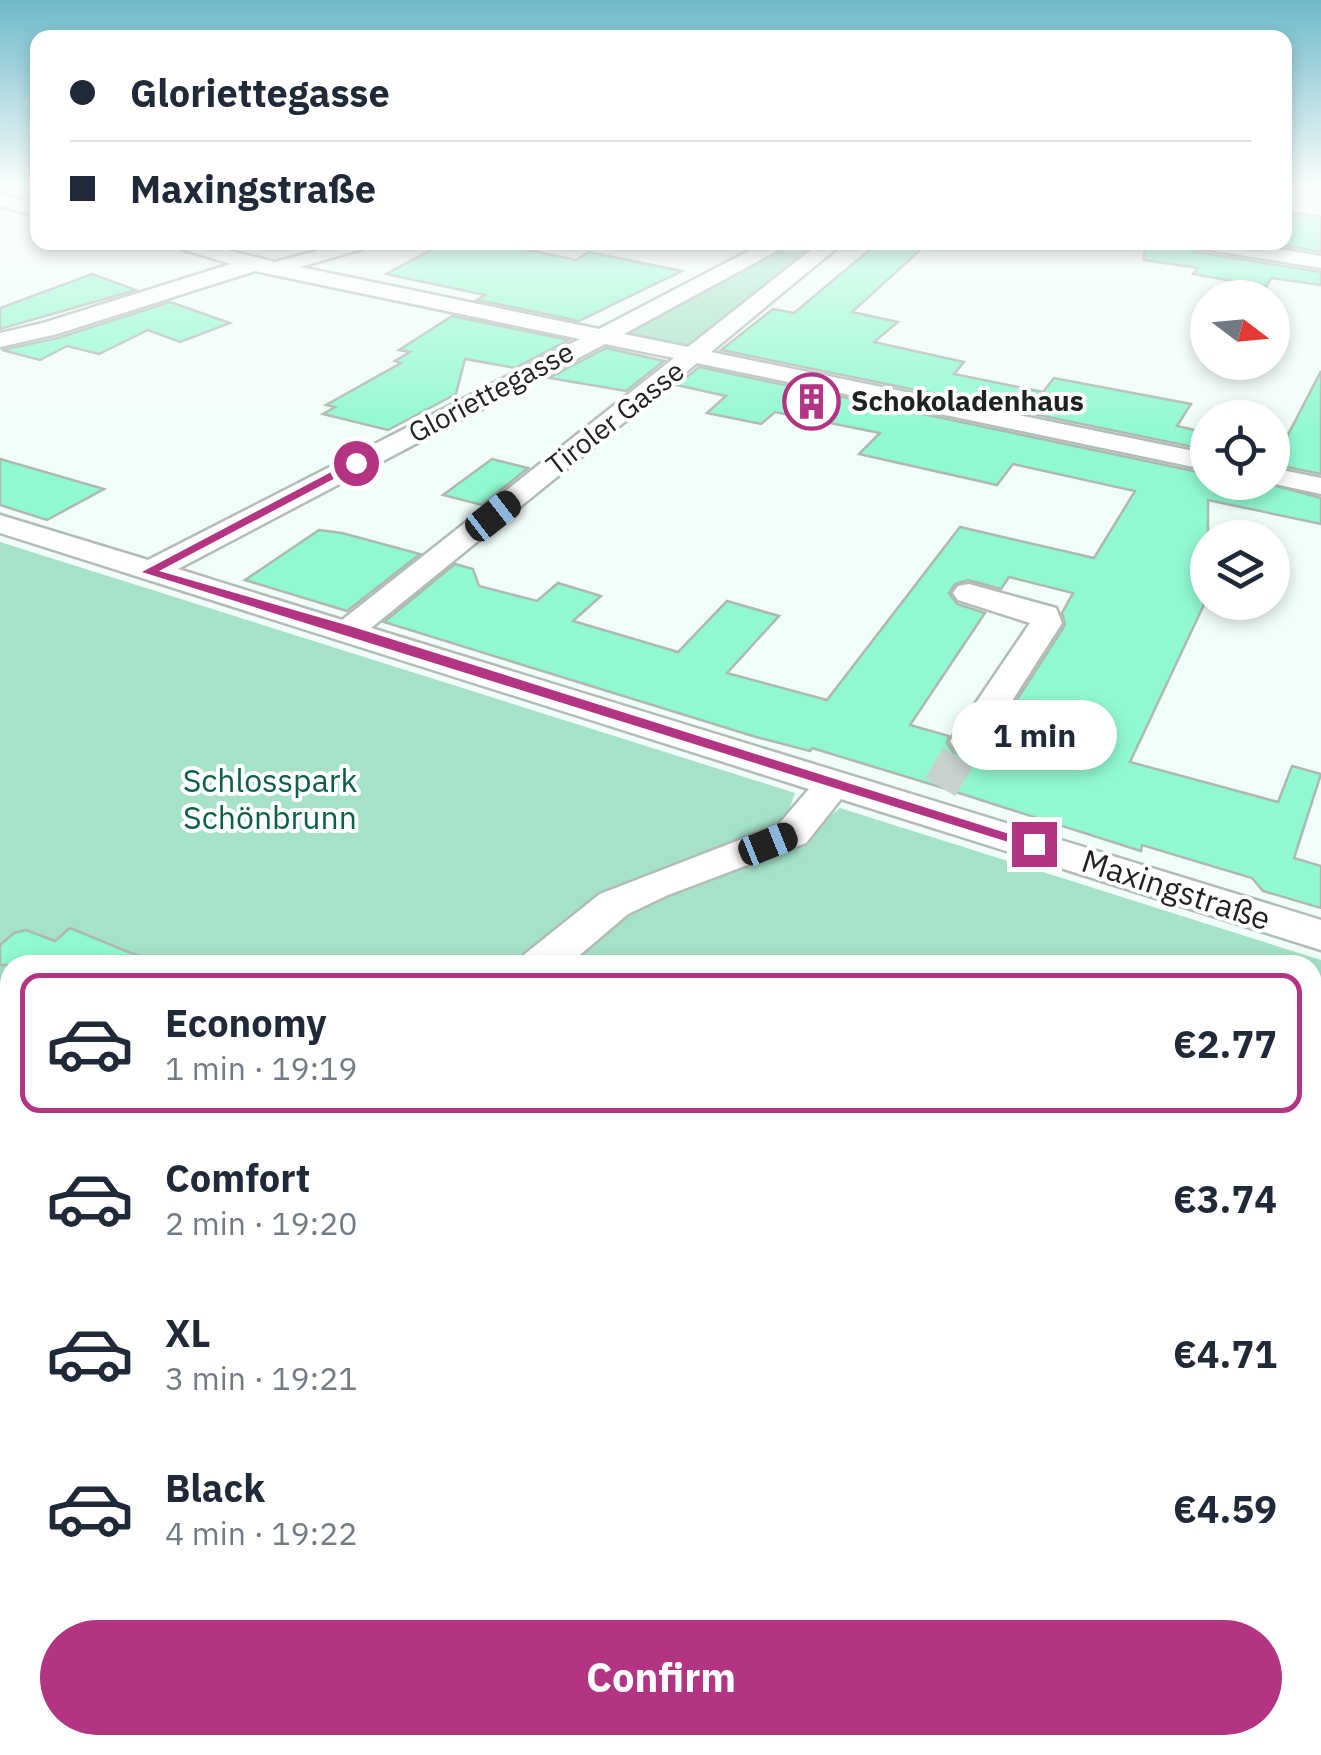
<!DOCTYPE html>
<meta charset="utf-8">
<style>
:root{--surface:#fff;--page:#f2f2f3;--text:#1f2937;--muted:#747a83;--line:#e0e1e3;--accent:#b23482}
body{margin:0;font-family:"IBM Plex Sans",sans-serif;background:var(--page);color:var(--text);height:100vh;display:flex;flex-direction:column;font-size:38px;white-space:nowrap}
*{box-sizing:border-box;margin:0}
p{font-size:32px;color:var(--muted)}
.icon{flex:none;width:55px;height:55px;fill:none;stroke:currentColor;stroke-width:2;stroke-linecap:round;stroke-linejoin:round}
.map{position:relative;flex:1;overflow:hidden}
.panel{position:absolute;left:0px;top:955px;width:1322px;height:800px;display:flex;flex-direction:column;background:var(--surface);border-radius:30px 30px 0 0;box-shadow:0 5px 15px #0003}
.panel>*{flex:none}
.guide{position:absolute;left:30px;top:30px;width:1262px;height:220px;border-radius:20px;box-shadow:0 5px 15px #0003;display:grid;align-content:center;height:220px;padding:0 40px;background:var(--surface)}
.needle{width:65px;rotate:106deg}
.buttons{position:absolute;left:1190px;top:280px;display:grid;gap:20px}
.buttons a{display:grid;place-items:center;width:100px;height:100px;border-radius:50%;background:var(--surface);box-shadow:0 5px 15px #0003;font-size:50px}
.end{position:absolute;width:45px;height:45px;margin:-22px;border:12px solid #b23482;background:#fff;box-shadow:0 0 0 5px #fff}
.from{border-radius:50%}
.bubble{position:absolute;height:70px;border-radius:35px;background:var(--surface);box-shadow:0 5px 15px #0003;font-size:32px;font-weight:700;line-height:70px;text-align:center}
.car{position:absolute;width:30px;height:60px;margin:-30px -15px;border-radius:12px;box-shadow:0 0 8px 2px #0007;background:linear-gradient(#222 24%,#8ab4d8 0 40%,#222 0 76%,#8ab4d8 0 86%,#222 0)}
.guide b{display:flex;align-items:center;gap:35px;height:95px;font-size:38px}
.guide b+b{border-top:2px solid var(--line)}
.guide i{width:25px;height:25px;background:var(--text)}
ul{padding:18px 0 0;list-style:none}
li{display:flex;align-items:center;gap:30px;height:140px;margin:0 20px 15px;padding:0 20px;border:5px solid transparent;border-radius:20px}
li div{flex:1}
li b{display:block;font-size:38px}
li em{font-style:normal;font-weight:700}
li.active{border-color:var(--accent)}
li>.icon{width:90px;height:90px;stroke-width:1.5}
.cta{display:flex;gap:20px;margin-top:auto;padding:20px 40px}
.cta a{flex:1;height:115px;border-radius:60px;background:var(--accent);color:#fff;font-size:40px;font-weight:700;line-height:115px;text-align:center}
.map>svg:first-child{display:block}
.green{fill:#a5e2c8;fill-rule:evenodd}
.building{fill:#91f9d0;stroke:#adb8b3;stroke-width:2.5;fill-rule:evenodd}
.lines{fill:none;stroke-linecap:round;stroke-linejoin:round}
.minor-tunnel{stroke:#c7d1cd;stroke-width:35;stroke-dasharray:35 18;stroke-linecap:butt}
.minor-casing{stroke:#b1bcb7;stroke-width:5}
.minor{fill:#fff;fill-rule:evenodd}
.route{fill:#b23482}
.labels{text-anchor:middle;stroke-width:8;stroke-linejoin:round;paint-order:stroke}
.far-street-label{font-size:28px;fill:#1e2220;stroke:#fff}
.far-poi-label{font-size:28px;font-weight:bold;fill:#1e2220;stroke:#fff;text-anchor:start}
.park-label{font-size:32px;fill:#0a6047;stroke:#fff}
.street-label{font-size:32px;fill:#1e2220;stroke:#fff}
</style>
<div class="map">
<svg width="1321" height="1755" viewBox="0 0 1321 1755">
<rect width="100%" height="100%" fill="#f1fdf8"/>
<g class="green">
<path d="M794,243H825L696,343L682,345L628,333L627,329Z"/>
<path d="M0,542L795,793L787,816L819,825L840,808L1321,960V1755H0ZM10,965H1312V1745H10Z"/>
</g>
<g class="building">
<path d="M1285,212L1321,217V252L1264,242H1285Z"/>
<path d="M446,242H491L576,260L589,252L682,271L579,321L477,300L485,295L386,274Z"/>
<path d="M879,242H929L852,312L898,322L874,342L964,362L954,374L1043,392L1054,378L1191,404L1177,426L1208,433V450L721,350L773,309L794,313Z"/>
<path d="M1145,242H1183L1196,252L1321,272V285L1271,278L1266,287L1193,274L1198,268L1144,260Z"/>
<path d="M92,274L136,290L0,329V308Z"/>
<path d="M170,302L230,323L180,342L148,330L99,354L67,346L40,360L2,350L58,338Z"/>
<path d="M452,316L569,340L515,368L465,359L456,394L388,430L323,414L335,407L326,405L401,363L395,361L410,352L399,350Z"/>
<path d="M606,348L664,361L626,391L549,378Z"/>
<path d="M699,367L1208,474V482H1262L1321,498V524L1208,500V596L1130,762L1278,802L1292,766L1321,774L1294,858L1321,866V908L1263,891L1252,878L1142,845L1141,851L940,787L812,748L810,751L756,737L384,622L455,564L473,569L479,586L537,601L558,583L601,596L573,621L678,652L727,601L779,616L727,673L827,700L960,527L1094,558L1135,491L1013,464L997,485L859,454L880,433L775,412L761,424L707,413L726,396L677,385ZM1009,577L1073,593L1062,613L1065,625L984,751L969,756L954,753L947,743L949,736L910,725L985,613L957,604L949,593L955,584L968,580L1001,589Z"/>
<path d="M1321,371V474L1272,464V448L1280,450Z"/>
<path d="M0,459L104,489L47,520L0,505Z"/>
<path d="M492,459L528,468L482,505L443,495Z"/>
<path d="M319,530L342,533L420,554L347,611L245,580Z"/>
<path d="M70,928L158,964V965H0V945L14,933L26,930L55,941Z"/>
</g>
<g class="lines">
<path class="minor-tunnel" d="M940,787L968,741"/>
<defs>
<g id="minor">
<path d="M0,194L38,204V216L0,206Z"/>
<path d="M158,242H194L275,262L350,242H387L300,267L599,329L766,242H793L624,334L688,347L821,242H844L711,352L1208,454V470L697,363L371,628L1321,920V950L841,799L806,843L668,895L628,914L568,965H519L525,954L600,894L778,825L809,789L0,533V515L148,560L580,339L255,271L57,334L0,347V333L43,323L231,264ZM605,344L674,358L342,620L178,569Z"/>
<path d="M1187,242H1238L1321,256V268L1197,248Z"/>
<path d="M1272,468L1321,478V494L1265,482H1272Z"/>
<path d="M969,584L1056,608L1062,623L981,749L968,752L955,749L950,741L1030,623L958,600L953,593L958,586Z"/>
<path d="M1312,1586L1321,1589V1672L1312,1668Z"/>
<path d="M10,1639V1707L0,1711V1643Z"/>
<path d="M899,1745H1026V1755H895Z"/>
<path d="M1103,1745H1169L1173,1755H1105Z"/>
<path d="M1224,1745H1292L1288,1755H1219Z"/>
</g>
</defs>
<use href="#minor" class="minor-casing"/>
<use href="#minor" class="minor"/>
</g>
<linearGradient id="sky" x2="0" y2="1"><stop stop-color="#6eb9c9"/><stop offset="0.43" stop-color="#f9fefc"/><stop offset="1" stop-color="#f9fefc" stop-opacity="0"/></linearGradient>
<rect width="1321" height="432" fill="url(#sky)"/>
<path class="route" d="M356,459L360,465L159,571L353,627L1041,844L1028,848L142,572Z"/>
<defs>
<symbol id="building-ring" viewBox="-11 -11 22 22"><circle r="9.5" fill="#fff" stroke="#b23482" stroke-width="1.5"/><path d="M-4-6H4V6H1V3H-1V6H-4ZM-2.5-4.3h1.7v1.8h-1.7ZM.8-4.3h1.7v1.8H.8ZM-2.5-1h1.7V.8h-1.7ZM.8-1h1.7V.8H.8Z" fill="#b23482"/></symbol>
</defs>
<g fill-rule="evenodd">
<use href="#building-ring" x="780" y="370" width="63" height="63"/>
</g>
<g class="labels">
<g class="far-street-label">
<text transform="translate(491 392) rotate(-28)" y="10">Gloriettegasse</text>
<text transform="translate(615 418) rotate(-38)" y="10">Tiroler Gasse</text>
</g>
<g class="far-poi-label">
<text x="851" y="411">Schokoladenhaus</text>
</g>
<g class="park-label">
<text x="270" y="792">Schlosspark<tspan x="270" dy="37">Schönbrunn</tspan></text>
</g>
<g class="street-label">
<text transform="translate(1176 890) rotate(18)" y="11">Maxingstraße</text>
</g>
</g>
</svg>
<div class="buttons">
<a><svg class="needle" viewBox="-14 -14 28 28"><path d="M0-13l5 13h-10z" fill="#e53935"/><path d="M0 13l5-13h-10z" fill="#747a83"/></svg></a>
<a><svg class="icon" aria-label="locate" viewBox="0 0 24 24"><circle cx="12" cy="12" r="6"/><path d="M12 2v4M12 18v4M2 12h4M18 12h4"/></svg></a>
<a><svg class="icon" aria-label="layers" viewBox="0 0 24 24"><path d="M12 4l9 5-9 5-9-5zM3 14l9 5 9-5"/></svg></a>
</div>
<i class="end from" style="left:356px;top:463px"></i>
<i class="end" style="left:1034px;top:844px"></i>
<div class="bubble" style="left:952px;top:700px;width:165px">1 min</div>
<i class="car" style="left:493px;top:516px;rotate:52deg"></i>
<i class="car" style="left:768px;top:844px;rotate:68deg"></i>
<div class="guide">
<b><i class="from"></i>Gloriettegasse</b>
<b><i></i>Maxingstraße</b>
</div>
<section class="panel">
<ul>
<li class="active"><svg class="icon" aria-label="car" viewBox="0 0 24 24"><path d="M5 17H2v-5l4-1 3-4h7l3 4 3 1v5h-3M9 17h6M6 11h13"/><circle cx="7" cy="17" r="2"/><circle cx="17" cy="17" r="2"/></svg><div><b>Economy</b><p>1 min · 19:19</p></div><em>€2.77</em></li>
<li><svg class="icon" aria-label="car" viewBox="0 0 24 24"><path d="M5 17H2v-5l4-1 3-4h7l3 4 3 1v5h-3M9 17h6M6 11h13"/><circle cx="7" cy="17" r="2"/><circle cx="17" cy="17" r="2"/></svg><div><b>Comfort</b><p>2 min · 19:20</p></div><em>€3.74</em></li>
<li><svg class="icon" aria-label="car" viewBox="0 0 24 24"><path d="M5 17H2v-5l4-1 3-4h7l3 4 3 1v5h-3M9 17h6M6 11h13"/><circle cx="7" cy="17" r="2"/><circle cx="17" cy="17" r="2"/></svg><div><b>XL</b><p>3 min · 19:21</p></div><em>€4.71</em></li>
<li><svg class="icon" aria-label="car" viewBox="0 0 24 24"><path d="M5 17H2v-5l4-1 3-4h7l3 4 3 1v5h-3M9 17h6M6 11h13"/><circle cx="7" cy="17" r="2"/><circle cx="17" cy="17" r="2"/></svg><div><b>Black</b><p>4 min · 19:22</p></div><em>€4.59</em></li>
</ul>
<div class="cta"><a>Confirm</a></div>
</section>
</div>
